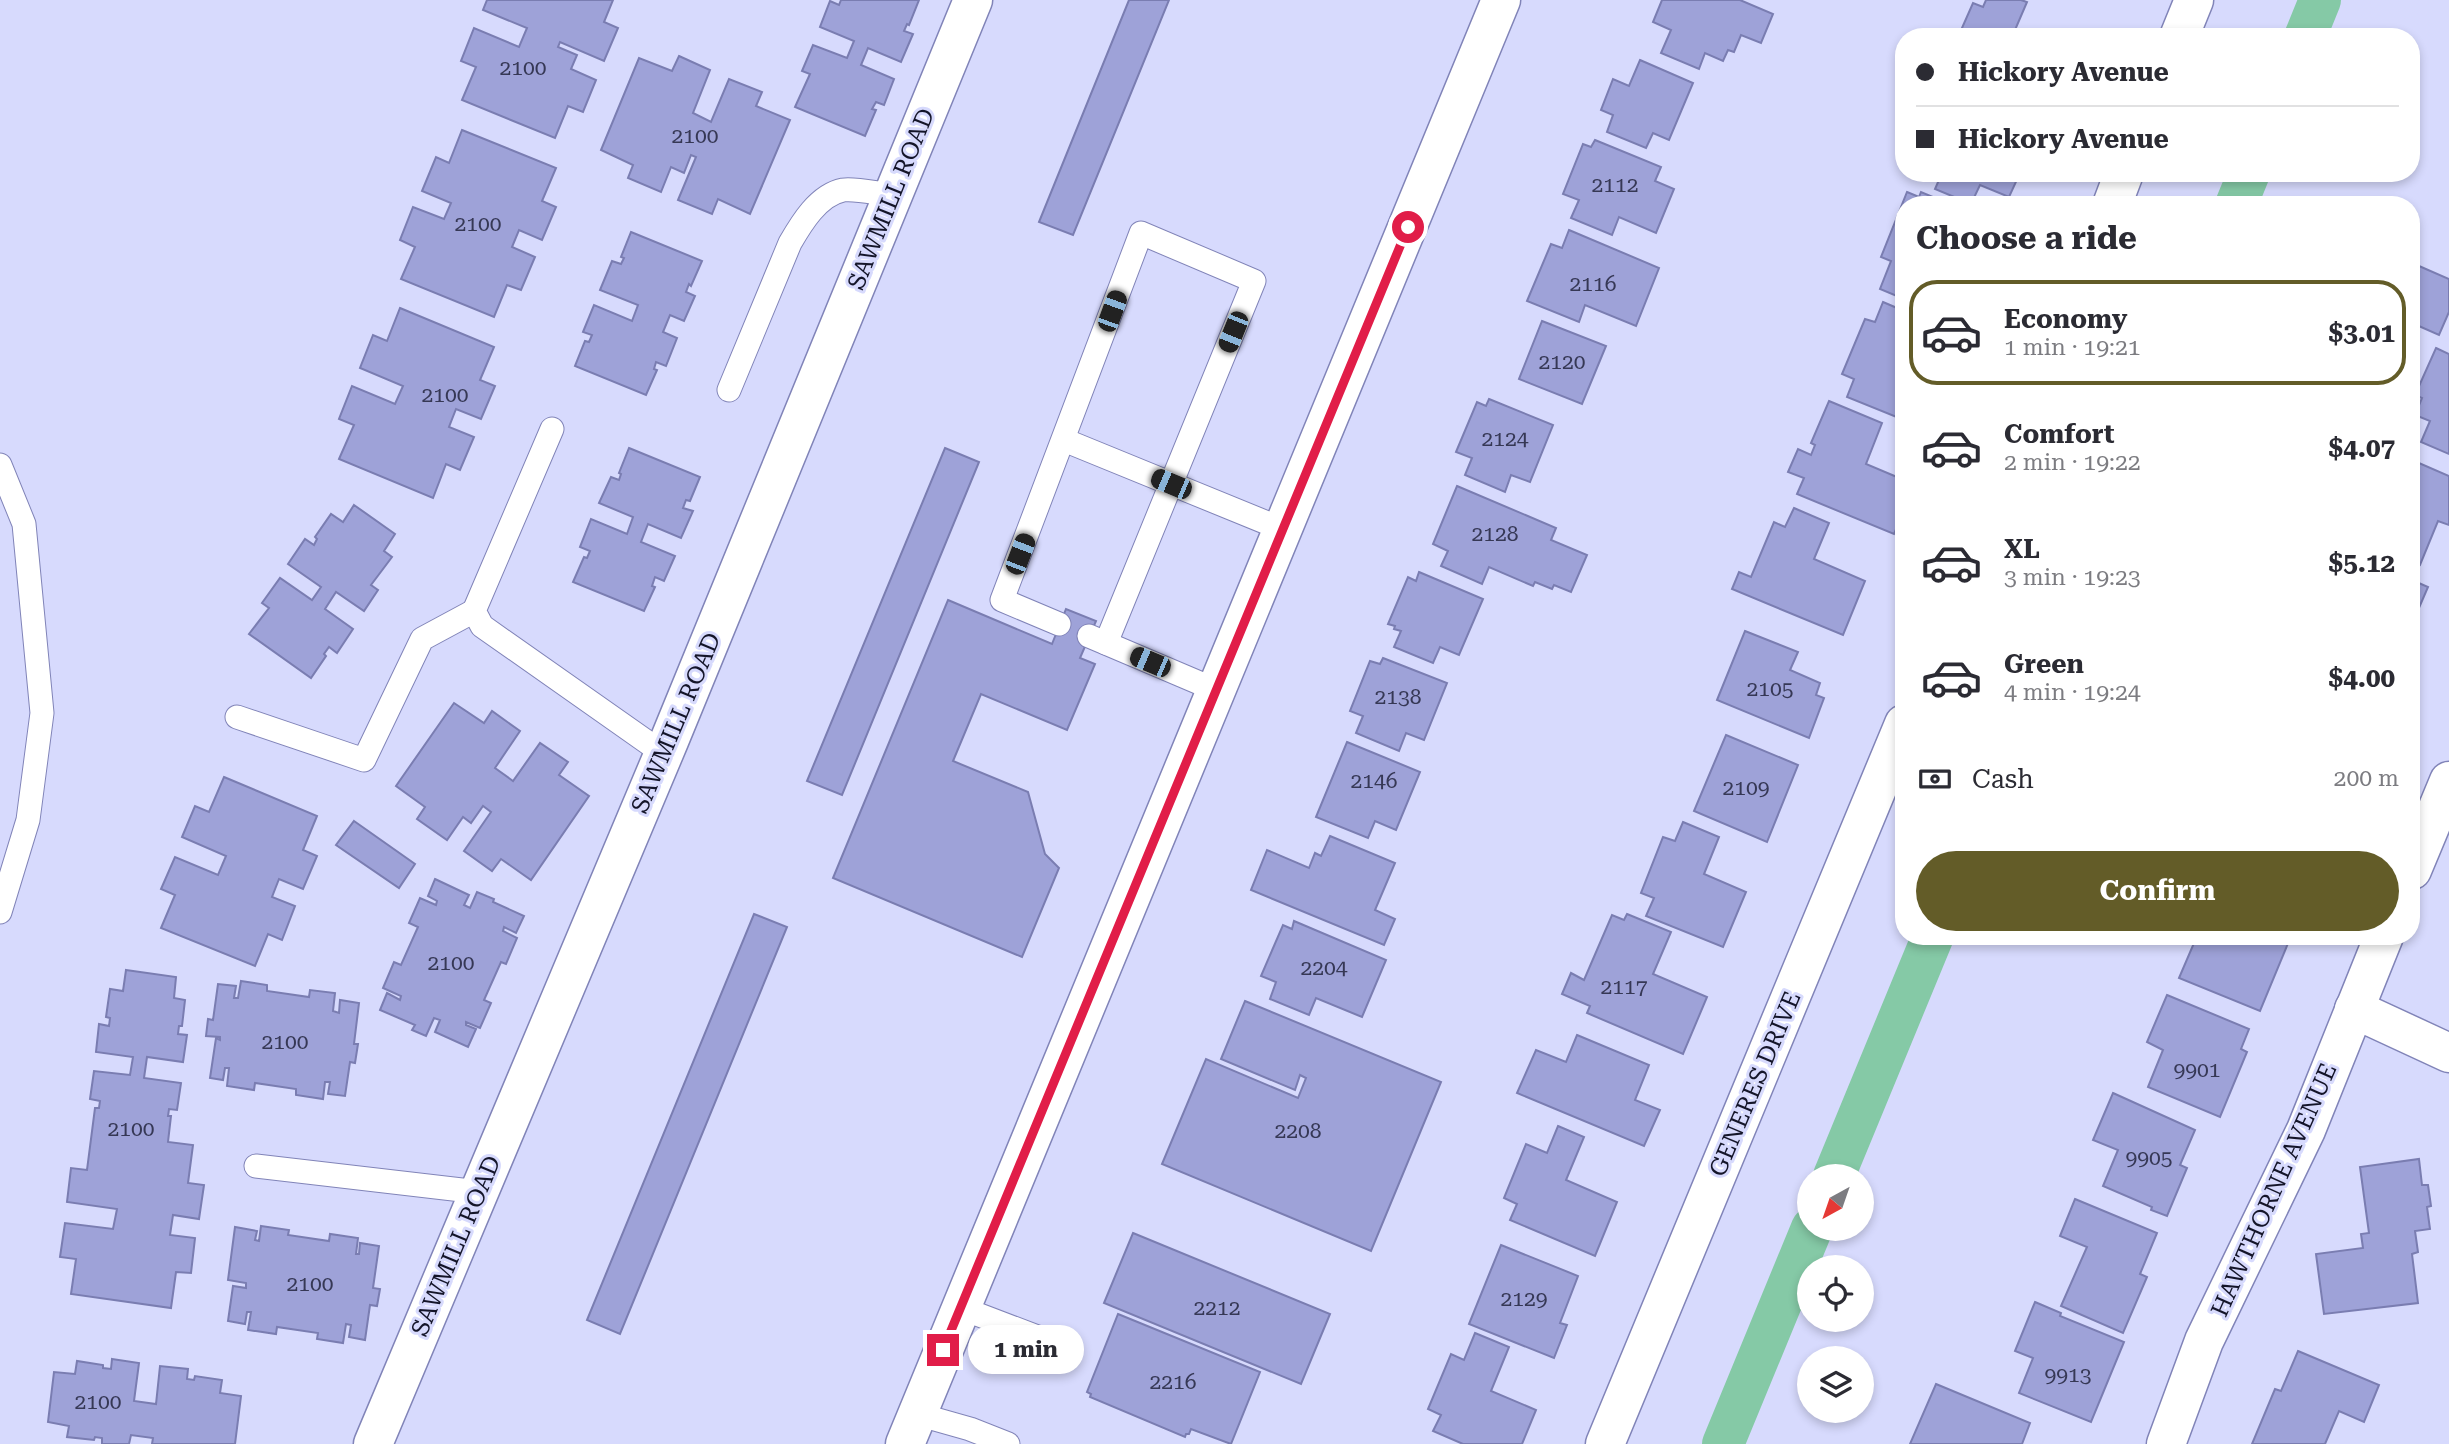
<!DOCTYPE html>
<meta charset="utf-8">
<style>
:root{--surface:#fff;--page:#f2f2f3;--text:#2b2b33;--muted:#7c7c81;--line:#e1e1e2;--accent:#635c28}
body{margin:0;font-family:"Roboto Serif",serif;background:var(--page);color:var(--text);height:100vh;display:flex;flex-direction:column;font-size:26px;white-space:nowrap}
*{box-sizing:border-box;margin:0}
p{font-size:23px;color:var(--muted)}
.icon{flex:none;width:38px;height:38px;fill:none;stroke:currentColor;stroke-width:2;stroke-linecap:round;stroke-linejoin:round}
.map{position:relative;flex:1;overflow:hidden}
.sheet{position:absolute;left:1895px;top:196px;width:525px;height:749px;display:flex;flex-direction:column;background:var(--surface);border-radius:28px;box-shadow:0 4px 10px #0003}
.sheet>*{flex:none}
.guide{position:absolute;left:1895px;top:28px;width:525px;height:154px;border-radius:28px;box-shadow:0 4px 10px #0003;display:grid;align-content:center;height:154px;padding:0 21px;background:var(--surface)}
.needle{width:46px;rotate:220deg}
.buttons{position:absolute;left:1797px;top:1164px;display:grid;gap:14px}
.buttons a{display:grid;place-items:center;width:77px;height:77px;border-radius:50%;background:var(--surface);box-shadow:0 4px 10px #0003;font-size:35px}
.end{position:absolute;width:32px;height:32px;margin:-16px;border:9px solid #e11d48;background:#fff;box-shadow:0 0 0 4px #fff}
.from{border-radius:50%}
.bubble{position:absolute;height:49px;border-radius:24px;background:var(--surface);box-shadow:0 4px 10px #0003;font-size:23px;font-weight:700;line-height:49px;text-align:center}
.car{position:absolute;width:21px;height:42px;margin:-21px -10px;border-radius:9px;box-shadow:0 0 5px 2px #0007;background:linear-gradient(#222 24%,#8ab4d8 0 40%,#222 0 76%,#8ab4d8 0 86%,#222 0)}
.guide b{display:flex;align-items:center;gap:24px;height:66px;font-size:26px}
.guide b+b{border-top:2px solid var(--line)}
.guide i{width:18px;height:18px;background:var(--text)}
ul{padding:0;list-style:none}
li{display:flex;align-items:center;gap:21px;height:105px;margin:0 14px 10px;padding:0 7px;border:4px solid transparent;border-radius:28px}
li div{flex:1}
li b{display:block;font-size:26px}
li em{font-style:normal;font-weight:700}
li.current{border-color:var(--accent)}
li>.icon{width:63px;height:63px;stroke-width:1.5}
h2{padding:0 21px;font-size:32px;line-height:84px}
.pay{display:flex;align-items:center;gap:18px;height:77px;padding:0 21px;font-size:26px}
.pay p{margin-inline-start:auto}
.primary-button{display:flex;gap:14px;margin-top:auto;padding:14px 21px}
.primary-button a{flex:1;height:80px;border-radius:42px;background:var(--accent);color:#fff;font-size:28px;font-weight:700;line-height:80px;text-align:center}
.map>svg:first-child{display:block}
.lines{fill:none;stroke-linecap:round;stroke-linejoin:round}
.canal{stroke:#85c9a6;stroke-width:42}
.building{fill:#9ea2d8;stroke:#7a7db1;stroke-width:2}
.service-casing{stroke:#8184b8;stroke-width:25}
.minor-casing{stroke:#8184b8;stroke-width:41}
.tertiary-casing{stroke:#8184b8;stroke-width:41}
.service{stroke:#fff;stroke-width:23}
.minor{stroke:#fff;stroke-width:38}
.tertiary{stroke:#fff;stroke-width:38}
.route{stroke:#e11d48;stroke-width:9}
.labels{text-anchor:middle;stroke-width:6;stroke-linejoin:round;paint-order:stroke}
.number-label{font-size:21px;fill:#363855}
.street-label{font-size:24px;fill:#141529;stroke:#d7dafd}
</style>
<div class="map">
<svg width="2449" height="1444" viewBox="0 0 2449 1444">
<rect width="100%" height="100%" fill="#d7dafd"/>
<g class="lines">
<g class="canal">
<path d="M2305,37L2320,0"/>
<path d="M2236,205L2249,173"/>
<path d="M1834,1176L1933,936"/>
<path d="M1723,1444L1812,1228"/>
</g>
</g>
<g class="building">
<path d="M487,0H613L604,22L618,28L604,61L560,42L558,47L577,55L571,69L596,80L583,112L568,106L555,138L462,100L476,67L461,61L474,28L519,47L527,28L483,10Z"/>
<path d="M841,0H919L909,25L907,24L904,31L913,34L901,62L868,48L861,65L894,79L884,105L876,102L872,109L876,110L865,136L795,107L810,74L802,71L813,45L847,58L854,41L820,27L830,1L839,5Z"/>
<path d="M1129,0H1169L1073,235L1039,222Z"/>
<path d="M1662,0H1740L1773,14L1761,43L1741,35L1734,52L1728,50L1723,61L1705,53L1699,69L1661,53L1671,30L1653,22Z"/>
<path d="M1986,0H2021L2027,2L2012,37H1958L1973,3L1983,7Z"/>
<path d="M679,56L710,70L693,113L711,122L729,79L762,92L756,106L790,120L750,214L718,199L712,214L678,200L696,157L691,155L684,173L671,167L661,192L628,178L633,165L601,150L639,58L672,71Z"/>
<path d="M1640,60L1693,83L1669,140L1653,133L1646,148L1607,132L1613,115L1601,110L1613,79L1629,86Z"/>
<path d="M462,130L556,168L542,201L556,207L542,240L519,230L512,247L535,257L521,290L507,285L494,317L401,279L415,247L400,240L413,207L444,219L451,203L422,191L436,157L449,163Z"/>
<path d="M1595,140L1661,167L1655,181L1674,189L1656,233L1619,217L1612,235L1571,218L1579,200L1563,194L1583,144L1591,147Z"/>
<path d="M1942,173H2020L2009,197L1980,185L1971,204L1935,189Z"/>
<path d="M1907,192L1919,197L1921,192L1952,205H1904V299L1880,289L1891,261L1881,257Z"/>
<path d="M1569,230L1659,268L1636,326L1585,305L1579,322L1527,301L1551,244L1562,248Z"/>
<path d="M631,232L702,261L691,286L689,284L686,292L695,296L684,321L670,315L663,332L677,338L666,366L656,362L654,369L657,370L646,395L575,366L585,341L589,342L592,335L583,332L594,305L632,321L638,305L600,290L612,261L621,264L624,258L621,257Z"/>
<path d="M2419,266L2449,279V312L2439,335L2412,323V285Z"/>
<path d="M1883,302L1904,311V420L1847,397L1854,379L1842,374L1865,319L1875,322Z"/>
<path d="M400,308L494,347L480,380L495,386L481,419L456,409L449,427L474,437L460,470L446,464L433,498L339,459L354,425L339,419L352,386L395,404L403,386L360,368L373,335L387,341Z"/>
<path d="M1542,321L1606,346L1582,404L1519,379Z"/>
<path d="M2436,348L2449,354V454L2421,442L2430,421L2415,415L2422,398L2415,395Z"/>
<path d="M1489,399L1553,425L1530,482L1511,475L1505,492L1465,475L1472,458L1456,452L1477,402L1486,406Z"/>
<path d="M1829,401L1882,423L1866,464L1904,480V511L1894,534L1797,494L1804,478L1788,472L1798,449L1811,455L1815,445L1811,443Z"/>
<path d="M629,448L700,477L690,501L686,500L683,508L693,511L681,538L648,524L641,542L675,556L664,581L655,577L652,586L655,587L644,611L573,582L584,557L587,558L590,551L580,547L591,519L627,534L633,517L599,503L611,477L619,480L621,474L619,473Z"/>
<path d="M945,448L979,462L842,795L807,781Z"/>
<path d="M2412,460L2449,476V525L2438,521L2420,565L2412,562Z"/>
<path d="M1457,486L1556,528L1551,540L1587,555L1571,592L1554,585L1552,589L1535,582L1533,586L1489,567L1482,584L1441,566L1448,551L1433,544Z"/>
<path d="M354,505L395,534L384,551L392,557L371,585L378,590L364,611L336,592L325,609L353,629L337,653L329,647L324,654L326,656L311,678L249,634L269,608L262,603L280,578L312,600L321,587L288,564L305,539L314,545L317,539L315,537L331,514L343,522Z"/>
<path d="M1794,508L1829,523L1814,559L1865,581L1843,635L1732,589L1739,572L1751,577L1774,522L1785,527Z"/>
<path d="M1419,572L1483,599L1459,655L1440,647L1433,663L1394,647L1401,631L1394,629L1395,626L1388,624L1408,577L1416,581Z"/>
<path d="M2412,580L2428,587L2412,624Z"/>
<path d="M948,600L1052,644L1066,609L1096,621L1080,658L1095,664L1067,730L981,694L953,761L1028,792L1045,854L1059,868L1022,957L833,878Z"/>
<path d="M1745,631L1798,652L1790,670L1820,683L1816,695L1824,698L1809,738L1717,700Z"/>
<path d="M1383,658L1447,683L1424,740L1406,733L1399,751L1356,733L1363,716L1350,711L1370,661L1380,664Z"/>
<path d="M454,703L484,723L492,711L520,731L495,768L513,781L540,743L568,762L559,775L589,796L531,880L501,859L492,871L464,851L491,812L483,806L471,823L463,817L447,840L417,819L425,807L396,786Z"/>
<path d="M1726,735L1798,765L1767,842L1694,811Z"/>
<path d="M1347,742L1420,772L1396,830L1375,821L1368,838L1316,817Z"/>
<path d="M224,777L317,816L303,850L317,856L303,889L279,879L272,897L295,906L282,940L268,934L255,966L161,928L175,895L161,889L175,857L218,875L226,856L182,837L195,806L209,812Z"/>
<path d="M354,821L415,864L399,888L336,845Z"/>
<path d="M1683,822L1719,837L1704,874L1746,892L1723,947L1646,916L1654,898L1641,893L1663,837L1675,841Z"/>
<path d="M1330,836L1395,863L1375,910L1395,919L1384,945L1251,890L1267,850L1309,868L1315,853L1321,856Z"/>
<path d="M435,879L469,895L464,905L470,908L477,892L494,899L493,902L524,916L516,933L504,927L503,931L517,938L506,964L501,962L484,1000L491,1003L480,1028L466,1022V1025L476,1029L468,1047L435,1032L440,1020L434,1018L426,1036L412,1030L415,1025L380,1010L387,993L400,1000L401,996L383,988L394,962L401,965L418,927L409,923L420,898L436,905L437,901L428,896Z"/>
<path d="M754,914L787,927L620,1334L587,1320Z"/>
<path d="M1627,914L1671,932L1653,974L1707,997L1683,1054L1587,1013L1590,1006L1562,994L1571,973L1584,980L1612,915L1624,920Z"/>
<path d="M1294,921L1386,960L1362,1017L1316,998L1309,1015L1270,999L1276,982L1261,976L1283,925L1292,929Z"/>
<path d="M2197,936H2291L2260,1011L2179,978Z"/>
<path d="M126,970L176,977L174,998L185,1000L182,1026H179L178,1034L187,1035L183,1062L147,1057L144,1078L181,1083L177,1110L169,1109L168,1116H171L168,1142L193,1145L188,1183L204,1185L199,1219L173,1215L170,1235L195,1238L191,1273L176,1272L171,1308L71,1294L76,1259L60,1257L65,1223L113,1229L117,1209L67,1202L71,1168L87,1170L95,1108H99L100,1101L90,1099L94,1071L130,1075L133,1057L96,1052L99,1024L109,1026L110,1018L106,1017L110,989L123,991Z"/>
<path d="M241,981L267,985V991L309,997L310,990L335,993L333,1011L339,1013L340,1000L359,1003L354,1044H358L355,1063L350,1062L345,1096L328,1094L330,1082H325L323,1099L296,1095V1089L255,1083L254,1090L227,1086L229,1068H225L223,1080L210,1078L216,1038L220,1040V1037L206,1036L208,1019L213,1020L218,984L236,986L234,998H238Z"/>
<path d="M2167,995L2249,1029L2241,1049L2247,1052L2220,1117L2148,1087L2163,1050L2147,1042Z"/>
<path d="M1245,1001L1441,1082L1371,1251L1162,1164L1206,1059L1298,1098L1306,1078L1300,1075L1295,1090L1221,1059Z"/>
<path d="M1577,1035L1649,1065L1635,1100L1660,1110L1644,1146L1517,1093L1536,1050L1566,1062Z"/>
<path d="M2113,1093L2195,1130L2180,1165L2187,1168L2167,1216L2151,1210L2152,1207L2103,1186L2118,1150L2093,1140Z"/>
<path d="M1558,1126L1584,1137L1566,1180L1617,1202L1595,1256L1510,1220L1517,1204L1504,1198L1526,1144L1547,1153Z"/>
<path d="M2419,1159L2422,1185H2428L2431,1206L2427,1207L2430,1229L2415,1231L2418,1252L2412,1254L2418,1303L2324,1314L2316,1254L2363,1248L2361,1234L2369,1233L2360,1167Z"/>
<path d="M2075,1199L2157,1233L2140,1274L2147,1277L2123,1333L2061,1306L2087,1247L2060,1236Z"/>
<path d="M261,1226L289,1230L288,1235L329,1241L330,1234L358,1238L356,1254H359L360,1243L379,1246L373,1288L380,1289L377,1306L370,1305L365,1340L349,1337L351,1325L346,1324L343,1343L317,1339L318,1333L277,1327L276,1334L248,1330L251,1312H247L245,1324L228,1321L233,1286L246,1288V1283L228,1280L235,1227L257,1231L255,1240L259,1241Z"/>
<path d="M1133,1233L1330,1314L1301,1384L1104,1303Z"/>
<path d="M1501,1245L1578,1276L1560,1323L1567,1325L1554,1358L1469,1324Z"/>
<path d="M2035,1302L2061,1313L2060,1316L2124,1342L2091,1422L2019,1393L2033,1358L2015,1351Z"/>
<path d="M1118,1314L1260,1372L1231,1444L1191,1429L1189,1434H1186L1185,1437L1090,1397L1091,1394L1087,1392Z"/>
<path d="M1475,1333L1509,1347L1491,1391L1536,1410L1522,1444H1463L1433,1431L1441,1415L1428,1409L1451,1354L1464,1360Z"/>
<path d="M2298,1351L2379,1385L2364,1422L2339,1411L2325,1444H2252L2275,1389L2281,1391Z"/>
<path d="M112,1359L139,1363L134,1401L156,1404L160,1366L188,1369L187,1379L194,1380L195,1376L222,1380L220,1393L241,1396L235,1444H152L153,1438L131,1435L129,1444H102V1438L95,1437L94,1440L67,1437L69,1426L48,1422L54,1372L75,1374L77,1361L103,1365V1368L111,1369Z"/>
<path d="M1936,1384L2030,1423L2022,1444H1910Z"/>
</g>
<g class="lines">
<defs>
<g id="service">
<path d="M729,390L790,243C801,224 818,195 843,190C856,188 879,194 893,195"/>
<path d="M552,429L474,611L482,626L664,754"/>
<path d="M1064,440L1282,529"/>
<path d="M0,465L24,524L42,713L28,820L0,912"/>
<path d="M1059,624L1002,600L1141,233L1254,281L1106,643"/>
<path d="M1089,636L1216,690"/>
<path d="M237,717L364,760L422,639L474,611"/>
<path d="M256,1166L479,1192"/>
<path d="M961,1308L1053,1343"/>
<path d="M917,1414L970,1429L1008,1444"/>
</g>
<g id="minor">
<path d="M2179,37L2194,0"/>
<path d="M2112,205L2124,173"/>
<path d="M2412,870L2449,781"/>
<path d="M2354,1009L2449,1053"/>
<path d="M373,1444L669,741L973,0"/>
<path d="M1605,1444L1904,724"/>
<path d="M2166,1444L2204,1341L2306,1130L2384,936"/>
</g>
<path id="tertiary" d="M905,1444L1501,0"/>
</defs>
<use href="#service" class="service-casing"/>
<use href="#minor" class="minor-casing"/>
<use href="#tertiary" class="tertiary-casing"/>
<use href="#service" class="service"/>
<use href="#minor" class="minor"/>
<use href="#tertiary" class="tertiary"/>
</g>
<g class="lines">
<path class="route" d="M943,1350L1408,227"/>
</g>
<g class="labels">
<g class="number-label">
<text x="523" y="75">2100</text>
<text x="695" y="143">2100</text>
<text x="1615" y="192">2112</text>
<text x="478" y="231">2100</text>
<text x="1593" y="291">2116</text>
<text x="1562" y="369">2120</text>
<text x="445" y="402">2100</text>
<text x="1505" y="446">2124</text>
<text x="1495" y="541">2128</text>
<text x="1770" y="696">2105</text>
<text x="1398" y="704">2138</text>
<text x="1374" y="788">2146</text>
<text x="1746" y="795">2109</text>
<text x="451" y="970">2100</text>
<text x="1324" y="975">2204</text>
<text x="1624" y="994">2117</text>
<text x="285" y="1049">2100</text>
<text x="2197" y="1077">9901</text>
<text x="131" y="1136">2100</text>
<text x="1298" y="1138">2208</text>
<text x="2149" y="1165">9905</text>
<text x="310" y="1291">2100</text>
<text x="1524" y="1306">2129</text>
<text x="1217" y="1315">2212</text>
<text x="2068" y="1382">9913</text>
<text x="1173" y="1389">2216</text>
<text x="98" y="1409">2100</text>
</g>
<g class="street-label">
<text transform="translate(891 199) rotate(-68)" y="8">SAWMILL ROAD</text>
<text transform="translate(676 723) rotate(-67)" y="8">SAWMILL ROAD</text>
<text transform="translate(1755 1084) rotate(-67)" y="8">GENERES DRIVE</text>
<text transform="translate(2274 1190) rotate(-66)" y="8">HAWTHORNE AVENUE</text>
<text transform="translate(456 1246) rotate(-67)" y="8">SAWMILL ROAD</text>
</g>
</g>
</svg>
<div class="buttons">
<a><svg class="needle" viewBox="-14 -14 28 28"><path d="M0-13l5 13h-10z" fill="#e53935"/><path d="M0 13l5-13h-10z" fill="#7c7c81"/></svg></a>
<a><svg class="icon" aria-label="locate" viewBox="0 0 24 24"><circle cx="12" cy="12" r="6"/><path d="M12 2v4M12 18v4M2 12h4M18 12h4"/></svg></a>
<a><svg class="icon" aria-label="layers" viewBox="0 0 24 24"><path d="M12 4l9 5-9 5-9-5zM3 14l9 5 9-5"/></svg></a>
</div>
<i class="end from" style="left:1408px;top:227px"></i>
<i class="end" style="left:943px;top:1350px"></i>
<div class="bubble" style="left:968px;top:1325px;width:116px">1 min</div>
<i class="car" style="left:1112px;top:311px;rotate:20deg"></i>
<i class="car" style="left:1233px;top:332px;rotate:202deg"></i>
<i class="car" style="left:1171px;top:484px;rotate:293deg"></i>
<i class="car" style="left:1020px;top:554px;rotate:21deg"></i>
<i class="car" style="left:1150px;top:662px;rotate:293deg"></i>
<div class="guide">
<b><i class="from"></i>Hickory Avenue</b>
<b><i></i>Hickory Avenue</b>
</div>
<section class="sheet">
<h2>Choose a ride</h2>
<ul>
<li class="current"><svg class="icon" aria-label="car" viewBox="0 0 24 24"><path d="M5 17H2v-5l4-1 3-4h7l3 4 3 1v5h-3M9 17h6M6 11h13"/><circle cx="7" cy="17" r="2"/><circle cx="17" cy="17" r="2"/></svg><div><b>Economy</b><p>1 min · 19:21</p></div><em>$3.01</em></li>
<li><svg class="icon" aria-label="car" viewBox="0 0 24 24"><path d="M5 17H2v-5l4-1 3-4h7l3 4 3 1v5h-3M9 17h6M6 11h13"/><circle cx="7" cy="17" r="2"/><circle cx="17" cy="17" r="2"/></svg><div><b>Comfort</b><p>2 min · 19:22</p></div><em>$4.07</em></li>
<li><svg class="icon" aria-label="car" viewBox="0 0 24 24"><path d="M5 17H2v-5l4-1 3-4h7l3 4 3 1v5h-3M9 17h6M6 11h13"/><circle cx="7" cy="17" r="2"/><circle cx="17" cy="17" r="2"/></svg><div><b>XL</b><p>3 min · 19:23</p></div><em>$5.12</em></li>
<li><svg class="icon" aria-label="car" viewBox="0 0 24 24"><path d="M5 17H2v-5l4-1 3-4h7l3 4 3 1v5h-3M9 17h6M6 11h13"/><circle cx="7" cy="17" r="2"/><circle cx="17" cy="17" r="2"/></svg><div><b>Green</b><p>4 min · 19:24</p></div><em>$4.00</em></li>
</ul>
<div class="pay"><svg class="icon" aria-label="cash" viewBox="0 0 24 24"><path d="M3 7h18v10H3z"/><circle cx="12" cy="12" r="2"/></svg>Cash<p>200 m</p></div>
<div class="primary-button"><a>Confirm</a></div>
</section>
</div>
